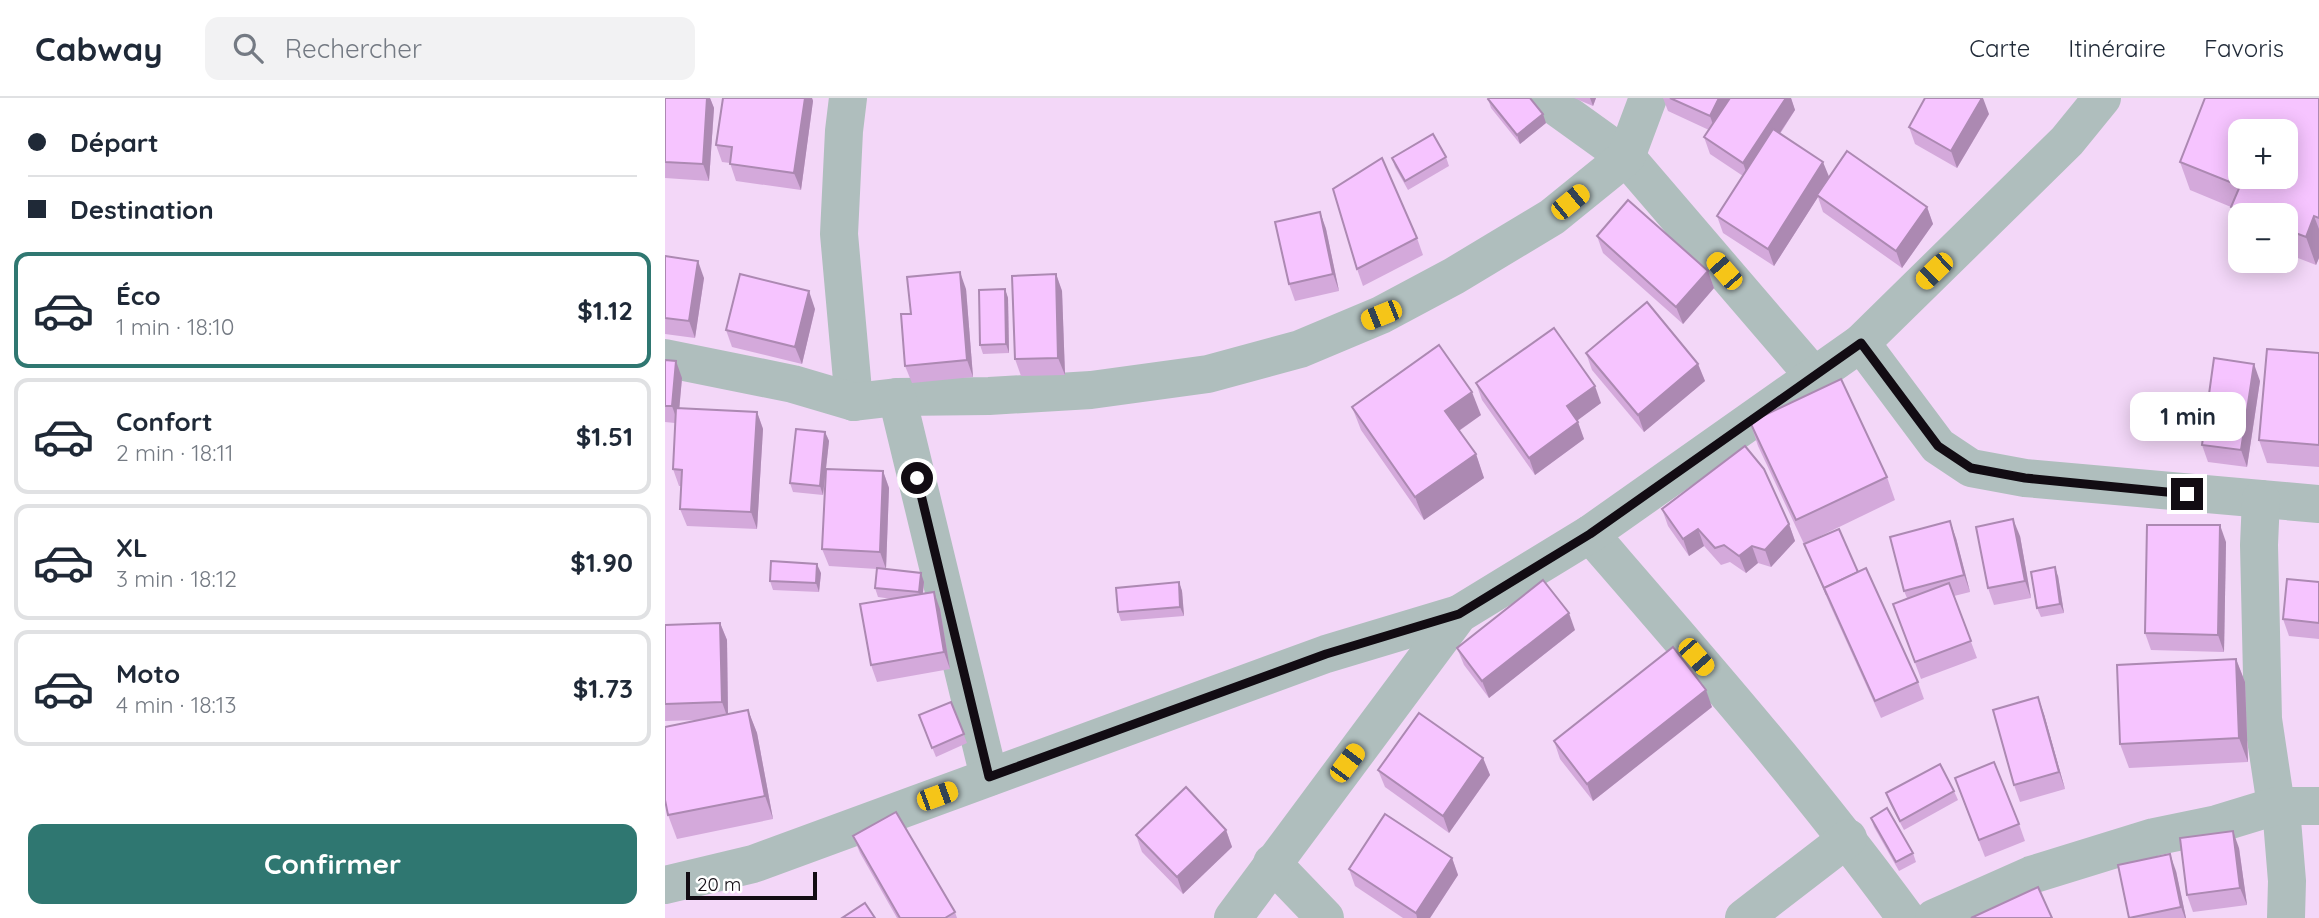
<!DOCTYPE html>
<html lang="fr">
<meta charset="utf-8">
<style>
:root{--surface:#fff;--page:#f2f2f3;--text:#1f2937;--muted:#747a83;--line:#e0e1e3;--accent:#2f7771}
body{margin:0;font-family:Quicksand,sans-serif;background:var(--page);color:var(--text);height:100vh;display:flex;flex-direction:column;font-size:26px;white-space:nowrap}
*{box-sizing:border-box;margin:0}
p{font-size:23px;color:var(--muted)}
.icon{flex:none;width:38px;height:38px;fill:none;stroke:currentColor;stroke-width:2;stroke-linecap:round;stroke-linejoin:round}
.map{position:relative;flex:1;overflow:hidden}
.side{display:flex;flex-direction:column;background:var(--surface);width:665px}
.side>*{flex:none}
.hud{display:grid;align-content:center;height:154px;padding:0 28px;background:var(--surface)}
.tools{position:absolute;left:1563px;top:21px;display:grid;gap:14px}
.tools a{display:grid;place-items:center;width:70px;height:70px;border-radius:14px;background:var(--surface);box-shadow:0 4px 18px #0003;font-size:35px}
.scale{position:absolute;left:21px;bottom:18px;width:131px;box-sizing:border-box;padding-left:7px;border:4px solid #120c13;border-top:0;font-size:19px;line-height:24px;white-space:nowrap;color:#120c13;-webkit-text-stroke:5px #fff;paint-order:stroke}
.end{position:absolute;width:32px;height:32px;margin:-16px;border:9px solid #120c13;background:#fff;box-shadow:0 0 0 4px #fff}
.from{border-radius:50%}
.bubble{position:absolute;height:49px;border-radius:14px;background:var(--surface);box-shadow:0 4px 18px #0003;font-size:23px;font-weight:700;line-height:49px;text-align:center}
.car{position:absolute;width:21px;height:42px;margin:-21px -10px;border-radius:9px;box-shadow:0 0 5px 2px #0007;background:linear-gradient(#f5c518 24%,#345 0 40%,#f5c518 0 76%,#345 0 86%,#f5c518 0)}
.hud b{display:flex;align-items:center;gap:24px;height:66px;font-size:26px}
.hud b+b{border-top:2px solid var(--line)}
.hud i{width:18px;height:18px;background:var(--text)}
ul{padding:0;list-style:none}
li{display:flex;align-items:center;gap:21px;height:116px;margin:0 14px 10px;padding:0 14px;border:4px solid var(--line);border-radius:14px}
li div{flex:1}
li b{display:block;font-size:26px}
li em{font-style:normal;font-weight:700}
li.current{border-color:var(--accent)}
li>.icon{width:63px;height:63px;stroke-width:1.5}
.cta{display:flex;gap:14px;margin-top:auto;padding:14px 28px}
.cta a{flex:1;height:80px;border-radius:14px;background:var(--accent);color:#fff;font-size:28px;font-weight:700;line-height:80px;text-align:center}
header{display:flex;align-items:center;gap:42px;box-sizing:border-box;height:98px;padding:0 35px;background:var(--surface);border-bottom:2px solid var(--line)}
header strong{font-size:33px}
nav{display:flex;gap:38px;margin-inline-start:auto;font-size:24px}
.search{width:490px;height:63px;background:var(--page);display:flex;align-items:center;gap:18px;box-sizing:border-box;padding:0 24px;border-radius:14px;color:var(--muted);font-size:26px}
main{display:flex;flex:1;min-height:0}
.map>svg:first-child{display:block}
.green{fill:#f3d7f8;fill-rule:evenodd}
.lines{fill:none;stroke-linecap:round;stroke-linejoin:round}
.minor{stroke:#afbebd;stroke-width:38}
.wall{fill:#d4a9db}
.shaded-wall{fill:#ac89b2}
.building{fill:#f6c4ff;stroke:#ac89b2;stroke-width:2;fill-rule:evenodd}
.route{stroke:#120c13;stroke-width:9}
</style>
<header>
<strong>Cabway</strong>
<div class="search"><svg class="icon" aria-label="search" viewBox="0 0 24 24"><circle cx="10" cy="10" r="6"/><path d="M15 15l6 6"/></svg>Rechercher</div>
<nav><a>Carte</a><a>Itinéraire</a><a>Favoris</a></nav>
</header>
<main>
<section class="side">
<div class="hud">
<b><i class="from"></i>Départ</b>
<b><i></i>Destination</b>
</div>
<ul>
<li class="current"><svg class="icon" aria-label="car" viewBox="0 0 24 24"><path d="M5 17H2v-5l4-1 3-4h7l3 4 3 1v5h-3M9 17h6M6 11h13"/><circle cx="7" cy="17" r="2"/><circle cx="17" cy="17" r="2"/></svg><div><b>Éco</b><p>1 min · 18:10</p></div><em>$1.12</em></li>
<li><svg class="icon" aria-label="car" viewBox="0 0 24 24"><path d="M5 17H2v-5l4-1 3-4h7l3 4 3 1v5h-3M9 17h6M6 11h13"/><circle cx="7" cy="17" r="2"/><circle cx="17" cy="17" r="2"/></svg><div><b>Confort</b><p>2 min · 18:11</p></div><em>$1.51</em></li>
<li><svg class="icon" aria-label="car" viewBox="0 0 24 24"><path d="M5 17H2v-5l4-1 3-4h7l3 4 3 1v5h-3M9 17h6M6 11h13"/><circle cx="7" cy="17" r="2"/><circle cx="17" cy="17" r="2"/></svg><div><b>XL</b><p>3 min · 18:12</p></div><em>$1.90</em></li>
<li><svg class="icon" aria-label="car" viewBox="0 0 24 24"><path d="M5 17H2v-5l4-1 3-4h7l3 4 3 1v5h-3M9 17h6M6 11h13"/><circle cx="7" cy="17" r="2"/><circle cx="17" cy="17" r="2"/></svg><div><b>Moto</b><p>4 min · 18:13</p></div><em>$1.73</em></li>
</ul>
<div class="cta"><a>Confirmer</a></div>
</section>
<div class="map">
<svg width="1654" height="820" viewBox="0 0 1654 820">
<rect width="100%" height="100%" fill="#fdf5fe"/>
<path class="green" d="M0,0H1654V820H0ZM1575,33H1620V79H1575ZM1575,117H1620V163H1575Z"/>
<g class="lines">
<g class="minor">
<path d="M183,0L179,33L174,136L189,304"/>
<path d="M879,0L961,59L1149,278"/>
<path d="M1196,245L1273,348L1306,370L1360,380L1654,406"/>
<path d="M0,260L128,286L189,304L232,299L324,298L426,292L543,276L635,251L716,217L789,178L887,119L961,59L983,0"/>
<path d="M232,299L324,679"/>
<path d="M1596,401L1594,447L1598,621L1611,708L1617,722L1622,783L1621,820"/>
<path d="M925,436C1034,562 1143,686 1241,820"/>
<path d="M607,765L660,820"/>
<path d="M0,787L88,766L661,556L794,516"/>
<path d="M568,820L794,516L925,436L1196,245L1402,43L1437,0"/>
<path d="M1079,820L1183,740"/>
<path d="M1269,820L1366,777L1489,739L1552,726L1611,708H1654"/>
</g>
</g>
<g class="wall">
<path d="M0,0H45L49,10L44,83L0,80Z"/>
<path d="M58,0H147L148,3L136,92L71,83L65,65L57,64L51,47Z"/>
<path d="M909,0H931L928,8Z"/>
<path d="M998,0H1126L1130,12L1115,36L1164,79L1262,109L1268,126L1237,170L1158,114L1153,99L1109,168L1058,135L1052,118L1078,78L1045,56L1039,39L1044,32L1003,13Z"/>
<path d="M1654,0V160L1651,167L1620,155V117H1575V134L1566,109L1525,92L1515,64Z"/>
<path d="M823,1L881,25L855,46L826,10Z"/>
<path d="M1324,16L1292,70L1250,46L1244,29Z"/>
<path d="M781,59L784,68L743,92L730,69L727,60Z"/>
<path d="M655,114L661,131L674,193L630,203L624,186Z"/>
<path d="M932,138L1043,173L1049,190L1018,226L938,155Z"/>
<path d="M752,140L758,157L698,188L692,171Z"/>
<path d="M0,158L39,180L30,240L0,236Z"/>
<path d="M391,176L397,193L400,277L356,278L350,261Z"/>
<path d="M301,191L308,279L247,285L240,268L246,216Z"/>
<path d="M340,191L343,200L344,255L318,256L315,247Z"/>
<path d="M150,211L137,266L67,249L61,232Z"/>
<path d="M921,255L1033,266L1040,283L979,334L927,272Z"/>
<path d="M1654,255V369L1602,365L1594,342Z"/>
<path d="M0,262L17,280L14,311L92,314L98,331L92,431L22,428L15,411L17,388H14L8,371L10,325L0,324V329Z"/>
<path d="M1595,283L1582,369L1543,364L1537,347Z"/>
<path d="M811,285L936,305L912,322L919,341L870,377L817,302Z"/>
<path d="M687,309L816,317L794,333L811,356L819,380L759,422L696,332Z"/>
<path d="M1085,324L1222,379L1230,402L1139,446L1093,348Z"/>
<path d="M160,334L164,343L158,397L128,394L125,385Z"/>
<path d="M218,373L224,390L221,471L259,484L258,496L275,511L285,571L212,584L206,567L227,501L213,499L210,490L212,471L164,468L157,451Z"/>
<path d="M997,411L1124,426L1130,443L1106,469L1093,465L1081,475L1065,464L1056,467L1039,448L1024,458L1003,428Z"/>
<path d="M1355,438L1366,500L1329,507L1323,490Z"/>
<path d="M1291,440L1305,494L1289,498L1312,560L1256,581L1228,506L1242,500L1239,493Z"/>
<path d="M1561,444L1559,554L1486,552L1480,535Z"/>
<path d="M1139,446L1193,474L1253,584L1259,601L1216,620L1165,507Z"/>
<path d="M156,475L154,494L108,492L105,483Z"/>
<path d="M1393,478L1399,515L1376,519L1372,510Z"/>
<path d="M514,484L517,493L519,518L456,523L453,514Z"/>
<path d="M1654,484V541L1624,538L1618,521Z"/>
<path d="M55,525L62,542L63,616L83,612L92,635L108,721L12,741L3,717L33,622L0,623V527Z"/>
<path d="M910,532L824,600L799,567L792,550Z"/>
<path d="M1571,561L1580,584L1583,664L1464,670L1455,646Z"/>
<path d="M286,604L302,645L271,659L254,617Z"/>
<path d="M1047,609L928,703L895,661L889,643Z"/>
<path d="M1379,616L1400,691L1355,704L1349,687Z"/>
<path d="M818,660L825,677L784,735L720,689L713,672Z"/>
<path d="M1289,693L1293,702L1239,732L1224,704L1221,695Z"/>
<path d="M1296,697L1354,726L1360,743L1320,759Z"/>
<path d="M1206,720L1248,755L1251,764L1234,773L1209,729Z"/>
<path d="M561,732L567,749L518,796L477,754L471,737Z"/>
<path d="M188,738L290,814L292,820H232L195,755Z"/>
<path d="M1574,750L1582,807L1528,814L1522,797Z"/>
<path d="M787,760L793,777L765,820H738L690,788L684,771Z"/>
<path d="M1511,773L1521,820H1464Z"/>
</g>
<g class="shaded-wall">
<path d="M42,0H45L49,10L44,83L38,66Z"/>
<path d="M140,0H147L148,3L136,92L129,75Z"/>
<path d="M925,0H931L928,8Z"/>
<path d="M1054,0H1068L1051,35L1045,18Z"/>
<path d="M1121,0H1126L1130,12L1084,82L1078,65Z"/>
<path d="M1317,0H1318L1324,16L1292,70L1286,53Z"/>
<path d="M878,16L881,25L855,46L852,37Z"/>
<path d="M1158,64L1165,81L1152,97L1153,99L1109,168L1103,151Z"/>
<path d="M1262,109L1268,126L1237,170L1231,153Z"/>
<path d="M655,114L661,131L674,193L668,176Z"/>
<path d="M1649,118L1654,131V160L1651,167L1641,139Z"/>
<path d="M33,163L39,180L30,240L24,223Z"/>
<path d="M1043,173L1049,190L1018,226L1011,209Z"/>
<path d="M295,174L301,191L308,279L302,262Z"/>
<path d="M391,176L397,193L400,277L393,260Z"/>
<path d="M340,191L343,200L344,255L341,246Z"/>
<path d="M144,193L150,211L137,266L130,249Z"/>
<path d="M11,263L17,280L13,325L7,308Z"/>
<path d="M1033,266L1040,283L979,334L973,317Z"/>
<path d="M1589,266L1595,283L1582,369L1576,352Z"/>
<path d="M930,288L936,305L909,325L902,308Z"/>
<path d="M807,294L816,317L789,336L780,313Z"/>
<path d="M92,314L98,331L92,431L86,414Z"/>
<path d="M913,324L919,341L870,377L864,360Z"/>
<path d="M160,334L164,343L158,397L155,388Z"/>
<path d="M811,356L819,380L759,422L750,399Z"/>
<path d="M218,373L224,390L221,471L215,454Z"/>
<path d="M1348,421L1355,438L1366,500L1360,483Z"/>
<path d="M1285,423L1291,440L1305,494L1299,477Z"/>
<path d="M1124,426L1130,443L1106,469L1100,452Z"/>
<path d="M1555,427L1561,444L1559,554L1553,537Z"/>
<path d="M1033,431L1039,448L1024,458L1018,441Z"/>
<path d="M1087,448L1093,465L1081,475L1074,458Z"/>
<path d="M152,466L156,475L154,494L151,485Z"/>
<path d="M1390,469L1393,478L1399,515L1395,506Z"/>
<path d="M256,475L259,484L257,503L254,494Z"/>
<path d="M514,484L517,493L519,518L515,509Z"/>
<path d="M269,494L275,511L285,571L279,554Z"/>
<path d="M904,515L910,532L824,600L817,583Z"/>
<path d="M55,525L62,542L63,621L57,604Z"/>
<path d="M1571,561L1580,584L1583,664L1574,640Z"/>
<path d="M1041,592L1047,609L928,703L922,686Z"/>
<path d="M1373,599L1379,616L1400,691L1394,674Z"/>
<path d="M83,612L92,635L108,721L100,698Z"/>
<path d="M818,660L825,677L784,735L778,718Z"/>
<path d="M561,732L567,749L518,796L512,779Z"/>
<path d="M1568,733L1574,750L1582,807L1575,790Z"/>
<path d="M1505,756L1511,773L1521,820H1520L1516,809Z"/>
<path d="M787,760L793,777L765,820H752L751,815Z"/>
</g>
<g class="building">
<path d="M0,0H42L38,66L0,64Z"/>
<path d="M58,0H140L129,75L65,66L67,49L51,47Z"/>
<path d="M824,0H865L878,16L852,37L823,1Z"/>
<path d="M1005,0H1054L1045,18Z"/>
<path d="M1065,0H1121L1078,65L1039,39Z"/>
<path d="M1260,0H1317L1286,53L1244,29Z"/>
<path d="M1540,0H1654V120L1649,118L1641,139L1620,131V117H1586L1566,109L1575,88L1515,64ZM1575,33H1620V79H1575Z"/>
<path d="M1108,31L1158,64L1103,151L1052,118Z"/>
<path d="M768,36L781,59L740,83L727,60Z"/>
<path d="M1182,53L1262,109L1231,153L1152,97Z"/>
<path d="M717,60L752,140L692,171L668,91Z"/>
<path d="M963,102L1043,173L1011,209L932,138Z"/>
<path d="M655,114L668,176L624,186L610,124Z"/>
<path d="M0,158L33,163L24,223L0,220Z"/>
<path d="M295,174L302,262L240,268L236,216H246L242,179Z"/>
<path d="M75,176L144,193L130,249L61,232Z"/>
<path d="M391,176L393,260L350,261L347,178Z"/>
<path d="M340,191L341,246L315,247L314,192Z"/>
<path d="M982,204L1033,266L973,317L921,255Z"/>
<path d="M889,230L930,288L902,308L913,324L864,360L811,285Z"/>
<path d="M774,247L807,294L780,313L811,356L750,399L687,309Z"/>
<path d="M1602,251L1654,255V347L1594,342Z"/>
<path d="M1549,260L1589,266L1576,352L1537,347Z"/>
<path d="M0,262L11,263L7,308H0Z"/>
<path d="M1176,281L1222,379L1131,422L1085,324Z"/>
<path d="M11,310L92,314L86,414L15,411L17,372L8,371Z"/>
<path d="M131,331L160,334L155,388L125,385Z"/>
<path d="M1080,348L1099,371L1124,426L1100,452L1087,448L1074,458L1059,447L1050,450L1033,431L1018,441L997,411Z"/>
<path d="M161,371L218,373L215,454L157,451Z"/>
<path d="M1348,421L1360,483L1323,490L1311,429Z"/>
<path d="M1285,423L1299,477L1239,493L1225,439Z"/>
<path d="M1482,427H1555L1553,537L1480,535Z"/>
<path d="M1174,431L1193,474L1159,490L1162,497L1139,446Z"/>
<path d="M106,463L152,466L151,485L105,483Z"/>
<path d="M1390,469L1395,506L1372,510L1366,474Z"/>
<path d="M212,470L256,475L254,494L210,490Z"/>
<path d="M1201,470L1253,584L1210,603L1159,490Z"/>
<path d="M1622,481L1654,484V525L1618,521Z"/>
<path d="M878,482L904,515L817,583L792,550Z"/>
<path d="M514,484L515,509L453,514L451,490Z"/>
<path d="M1284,485L1306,543L1250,564L1228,506Z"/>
<path d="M269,494L279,554L206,567L195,506Z"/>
<path d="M55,525L57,604L0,606V527Z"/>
<path d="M1008,549L1041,592L922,686L889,643Z"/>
<path d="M1571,561L1574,640L1455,646L1452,567Z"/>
<path d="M1373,599L1394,674L1349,687L1328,612Z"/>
<path d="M286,604L299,636L267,650L254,617Z"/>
<path d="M83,612L100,698L3,717L0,702V629Z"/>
<path d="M754,615L818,660L778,718L713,672Z"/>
<path d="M1329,664L1354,726L1314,742L1290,680Z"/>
<path d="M1275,666L1289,693L1235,723L1221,695Z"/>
<path d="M521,689L561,732L512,779L471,737Z"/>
<path d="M1222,710L1248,755L1231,764L1206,720Z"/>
<path d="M231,714L290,814L280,820H235L188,738Z"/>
<path d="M720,716L787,760L751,815L684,771Z"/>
<path d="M1568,733L1575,790L1522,797L1515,740Z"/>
<path d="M1505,756L1516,809L1464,820L1453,767Z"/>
<path d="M1373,789L1387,820H1306Z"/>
<path d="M200,805L210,820H177Z"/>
</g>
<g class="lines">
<path class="route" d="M252,380L324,679L661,556L794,516L925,436L1196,245L1273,348L1306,370L1360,380L1522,396"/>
</g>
</svg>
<div class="tools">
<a>+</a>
<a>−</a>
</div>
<div class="scale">20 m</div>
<i class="end from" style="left:252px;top:380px"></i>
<i class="end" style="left:1522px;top:396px"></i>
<div class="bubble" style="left:1465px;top:294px;width:116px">1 min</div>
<i class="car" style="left:905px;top:104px;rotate:51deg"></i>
<i class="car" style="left:1059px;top:173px;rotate:319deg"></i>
<i class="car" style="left:1269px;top:173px;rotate:226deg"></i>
<i class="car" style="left:716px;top:217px;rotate:248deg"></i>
<i class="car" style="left:1031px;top:559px;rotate:139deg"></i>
<i class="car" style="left:682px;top:665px;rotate:37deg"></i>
<i class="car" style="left:272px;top:698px;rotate:70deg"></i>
</div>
</main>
